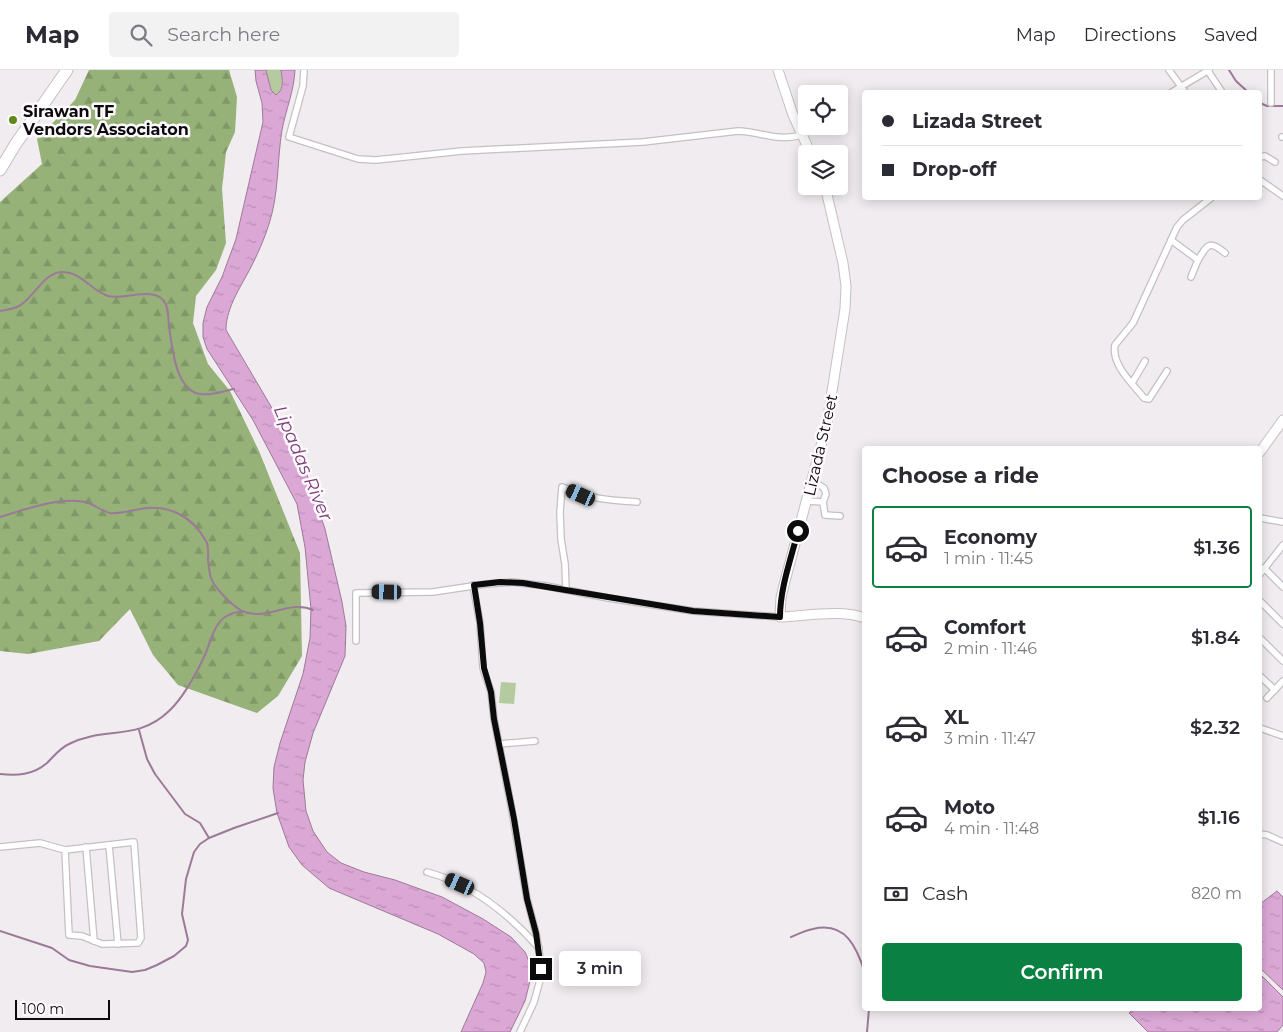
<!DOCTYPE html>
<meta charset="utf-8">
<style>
:root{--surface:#fff;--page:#f2f2f3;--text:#2b2b33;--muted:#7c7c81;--line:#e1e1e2;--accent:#0b8043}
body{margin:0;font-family:Montserrat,sans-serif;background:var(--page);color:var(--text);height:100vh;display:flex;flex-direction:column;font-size:19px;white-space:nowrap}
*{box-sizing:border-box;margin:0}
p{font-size:16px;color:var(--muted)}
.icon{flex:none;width:28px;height:28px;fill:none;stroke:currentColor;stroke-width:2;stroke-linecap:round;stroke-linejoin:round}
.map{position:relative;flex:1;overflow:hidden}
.drawer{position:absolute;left:862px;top:376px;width:400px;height:565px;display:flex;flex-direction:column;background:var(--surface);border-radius:5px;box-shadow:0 2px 12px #0003}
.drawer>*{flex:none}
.banner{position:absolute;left:862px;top:20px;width:400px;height:110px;border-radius:5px;box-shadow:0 2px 12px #0003;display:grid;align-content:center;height:110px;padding:0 20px;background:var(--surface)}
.tools{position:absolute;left:798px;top:15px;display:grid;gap:10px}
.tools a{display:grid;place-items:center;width:50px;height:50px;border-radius:5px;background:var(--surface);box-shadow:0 2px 12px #0003;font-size:25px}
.scale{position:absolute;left:15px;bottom:12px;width:95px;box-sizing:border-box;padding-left:5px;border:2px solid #0c0b0c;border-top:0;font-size:14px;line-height:18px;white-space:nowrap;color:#0c0b0c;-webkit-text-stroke:4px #fdf9fd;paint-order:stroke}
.end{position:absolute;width:22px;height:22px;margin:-11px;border:6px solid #0c0b0c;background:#fff;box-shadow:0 0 0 2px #fff}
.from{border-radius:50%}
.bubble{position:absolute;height:35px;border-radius:5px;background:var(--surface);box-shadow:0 2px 12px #0003;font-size:16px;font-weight:600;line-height:35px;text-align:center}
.car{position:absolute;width:15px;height:30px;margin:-15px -8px;border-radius:6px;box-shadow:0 0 4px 1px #0007;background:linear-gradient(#222 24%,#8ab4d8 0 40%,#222 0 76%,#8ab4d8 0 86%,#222 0)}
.banner b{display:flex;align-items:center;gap:18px;height:48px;font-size:19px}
.banner b+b{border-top:1px solid var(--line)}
.banner i{width:12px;height:12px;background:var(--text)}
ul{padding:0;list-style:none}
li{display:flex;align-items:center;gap:15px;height:82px;margin:0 10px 8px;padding:0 10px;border:2px solid transparent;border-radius:5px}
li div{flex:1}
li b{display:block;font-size:19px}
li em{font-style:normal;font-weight:600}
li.active{border-color:var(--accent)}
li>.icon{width:45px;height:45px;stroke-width:1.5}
h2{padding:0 20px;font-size:22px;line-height:60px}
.pay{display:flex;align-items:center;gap:12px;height:55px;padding:0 20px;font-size:19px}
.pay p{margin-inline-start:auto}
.button{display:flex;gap:10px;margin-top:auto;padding:10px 20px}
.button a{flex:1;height:58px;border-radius:5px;background:var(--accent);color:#fff;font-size:20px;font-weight:600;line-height:58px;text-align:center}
header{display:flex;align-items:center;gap:30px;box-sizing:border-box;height:70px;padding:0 25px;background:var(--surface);border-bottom:1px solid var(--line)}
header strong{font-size:24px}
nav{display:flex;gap:28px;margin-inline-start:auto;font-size:18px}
.search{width:350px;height:45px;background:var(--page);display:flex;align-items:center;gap:12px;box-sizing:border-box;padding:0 18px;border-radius:5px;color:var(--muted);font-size:19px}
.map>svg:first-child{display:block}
.grass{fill:#b5cb9f}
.forest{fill:url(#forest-firs)}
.water{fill:url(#water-ripples);stroke:#9d7999}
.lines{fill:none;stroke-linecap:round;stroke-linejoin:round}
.stream{stroke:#9d7999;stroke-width:2}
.street-casing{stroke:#c4c0c3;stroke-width:8}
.secondary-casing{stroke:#c4c0c3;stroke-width:11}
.highway-casing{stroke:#c4c0c3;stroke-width:13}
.street{stroke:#fff;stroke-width:5.5}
.secondary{stroke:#fff;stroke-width:9}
.highway{stroke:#fff;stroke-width:11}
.route{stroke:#0c0b0c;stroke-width:6}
.poi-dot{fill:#5f8a19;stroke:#fdf9fd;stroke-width:2}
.labels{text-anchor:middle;stroke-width:5;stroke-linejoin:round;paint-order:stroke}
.poi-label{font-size:16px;font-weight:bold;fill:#0c0b0c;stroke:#fdf9fd;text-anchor:start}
.street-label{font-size:16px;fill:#0c0b0c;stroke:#fdf9fd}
.water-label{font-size:18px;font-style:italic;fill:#7a3c76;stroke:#fdf9fd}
</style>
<header>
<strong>Map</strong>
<div class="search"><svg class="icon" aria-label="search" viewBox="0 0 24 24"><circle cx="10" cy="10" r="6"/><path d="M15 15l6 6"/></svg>Search here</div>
<nav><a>Map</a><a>Directions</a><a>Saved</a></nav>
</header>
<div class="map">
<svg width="1283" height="962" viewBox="0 0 1283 962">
<defs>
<pattern id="forest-firs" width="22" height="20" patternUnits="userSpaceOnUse" patternTransform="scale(1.25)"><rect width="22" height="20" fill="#96b278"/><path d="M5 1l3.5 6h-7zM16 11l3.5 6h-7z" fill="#809867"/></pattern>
<pattern id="water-ripples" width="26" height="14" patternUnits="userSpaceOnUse" patternTransform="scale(1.25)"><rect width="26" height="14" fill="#dba8d6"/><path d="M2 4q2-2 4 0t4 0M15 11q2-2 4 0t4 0" fill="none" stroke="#bb8fb6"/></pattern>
</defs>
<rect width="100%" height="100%" fill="#f0ecef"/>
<g class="grass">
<path d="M266,0H281C282,9 284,19 276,25L271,20Z"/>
<path d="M501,612L516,613L514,634L499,633Z"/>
</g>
<path class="forest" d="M89,0H229L237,27L235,62L226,82L222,119L226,173L216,200L196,226L193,253L208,294L230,321L259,381L300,483L302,586L278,626L257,643L178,615L153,585L130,539L99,571L28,584L0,581V132L42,94L37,69L75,30Z"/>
<g class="water">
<path d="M255,0H266L271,20L276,25C285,19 282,9 281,0H295C294,21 286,39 282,60C277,90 279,124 269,154C265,167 259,181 253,193C243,214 226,236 226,260L279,350L307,405L325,459L342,532L346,556L345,586L313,663L305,692L303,710L306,741L313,761L327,782L341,793L364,802L395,810L442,827L483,849L511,867L525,882L531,896V907L525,931L510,962H461L483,913L486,902L484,893L474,884L438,864L329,818L302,795L289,777L277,743L273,718L274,697L280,673L303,604L310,568L311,539L305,477L297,434L253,350L207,279L203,267V253L207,237L222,207L236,169L263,52L262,33L256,11Z"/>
<path d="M1277,821L1283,827V920L1260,898V834Z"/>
<path d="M1260,904L1283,927V955L1277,962H1148L1129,943L1134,939H1260Z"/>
</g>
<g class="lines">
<g class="stream">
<path d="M1229,0L1236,11L1248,22"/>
<path d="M1260,33L1267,36H1283"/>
<path d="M0,241C6,240 13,239 19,236C34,228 44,202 62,202C82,202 90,220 108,226C123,230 153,217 163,230C169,236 168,248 169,256C172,276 175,320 200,324C211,326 223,321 234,319"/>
<path d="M0,447C27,439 57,427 85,432C94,434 101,441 110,443C119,444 131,441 140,439C169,434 192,446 206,471C209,476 208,484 208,490C209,495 209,503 211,508C215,519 233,536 242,541C266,552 290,529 313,540"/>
<path d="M139,660L147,689L155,704L185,744L200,753L209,768"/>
<path d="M0,704C17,706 33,705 47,693C54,686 60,678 69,674C104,656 137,672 169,641C184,627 195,606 204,587C210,575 213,555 225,547C230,543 237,542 243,541"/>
<path d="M0,861L52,878L69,890L90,896L132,902L145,900L157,895L174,886L186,876L188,870L182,844L186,809L194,782L200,774L209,768L234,758L278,743"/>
<path d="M791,867C798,864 806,860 813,859C846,851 857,878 865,903"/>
<path d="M867,962L869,939"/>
</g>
<defs>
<g id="street">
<path d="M304,0L303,16L289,67L358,89L376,90L462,81L643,72L738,61C763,62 776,72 802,65"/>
<path d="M1169,0L1185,22"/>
<path d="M1271,0V33"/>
<path d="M1208,1L1222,22"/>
<path d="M1172,22L1209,0"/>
<path d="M1282,67H1283"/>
<path d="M1260,87L1265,86L1275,92"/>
<path d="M1260,110L1283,126"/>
<path d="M1171,170L1198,190L1191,207"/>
<path d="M1198,190C1208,174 1209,170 1225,183"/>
<path d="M1167,301L1149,329L1144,328C1133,314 1111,295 1115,275L1133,253L1177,157L1183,150L1211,128"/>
<path d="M1132,313L1145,291"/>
<path d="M813,411L824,418L826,424L823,432"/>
<path d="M807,431L823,432L825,445L840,446"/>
<path d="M1260,448L1283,452"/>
<path d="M1264,498L1283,517"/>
<path d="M1260,504L1283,475"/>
<path d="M473,515L480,553L483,598L491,622L494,649L511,735L527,829L536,863L540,888V910L534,932L520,962"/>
<path d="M566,520L565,494L561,469L560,442L562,417C590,429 608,430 637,432"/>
<path d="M1260,531L1283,554"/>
<path d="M1260,568L1283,591"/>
<path d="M356,571V523L433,522L486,514L512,512L546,516L608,528L693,541L780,547"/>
<path d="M1260,606L1275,620"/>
<path d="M1267,628L1283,611"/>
<path d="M1260,658L1283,666"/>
<path d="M499,674L535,671"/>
<path d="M1260,764L1267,765L1283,772"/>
<path d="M109,775L118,874"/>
<path d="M0,777L40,773L65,780L134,772L141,868L138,873L102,874L82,866L69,865L65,780"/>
<path d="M86,777L94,871"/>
<path d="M427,802C472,814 508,843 539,878"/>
</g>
<g id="secondary">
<path d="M778,0L793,45L811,84"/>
<path d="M825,116L843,193L846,216L845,239L827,353L784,515L781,528L780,547C806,546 841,539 865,548"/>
<path d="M1260,382L1283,350"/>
</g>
<path id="highway" d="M0,100L15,75L67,0"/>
</defs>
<use href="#street" class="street-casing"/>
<use href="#secondary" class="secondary-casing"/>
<use href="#highway" class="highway-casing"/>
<use href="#street" class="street"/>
<use href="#secondary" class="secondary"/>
<use href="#highway" class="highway"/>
</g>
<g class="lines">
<path class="route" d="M541,899L536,863L527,829L514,749L494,649L491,622L484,598L480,553L474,515L500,512L523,513L693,541L780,547C780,518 791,489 798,461"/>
</g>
<circle class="poi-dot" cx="13" cy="50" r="5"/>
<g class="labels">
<g class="poi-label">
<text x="23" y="47">Sirawan TF<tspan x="23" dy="18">Vendors Associaton</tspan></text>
</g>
<g class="street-label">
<text transform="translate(820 375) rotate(-77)" y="6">Lizada Street</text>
</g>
<g class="water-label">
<text transform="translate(303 393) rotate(67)" y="6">Lipadas River</text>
</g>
</g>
</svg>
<div class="tools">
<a><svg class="icon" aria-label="locate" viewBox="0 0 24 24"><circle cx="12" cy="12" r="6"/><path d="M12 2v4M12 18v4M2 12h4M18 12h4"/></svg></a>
<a><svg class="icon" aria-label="layers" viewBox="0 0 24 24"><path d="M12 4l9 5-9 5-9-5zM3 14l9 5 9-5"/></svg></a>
</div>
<div class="scale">100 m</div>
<i class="end from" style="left:798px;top:461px"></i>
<i class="end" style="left:541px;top:899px"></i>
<div class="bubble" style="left:559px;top:881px;width:82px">3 min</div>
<i class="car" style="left:581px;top:425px;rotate:294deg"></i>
<i class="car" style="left:387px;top:522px;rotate:271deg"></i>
<i class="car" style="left:460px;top:814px;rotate:294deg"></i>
<div class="banner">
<b><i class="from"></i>Lizada Street</b>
<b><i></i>Drop-off</b>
</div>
<section class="drawer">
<h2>Choose a ride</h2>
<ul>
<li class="active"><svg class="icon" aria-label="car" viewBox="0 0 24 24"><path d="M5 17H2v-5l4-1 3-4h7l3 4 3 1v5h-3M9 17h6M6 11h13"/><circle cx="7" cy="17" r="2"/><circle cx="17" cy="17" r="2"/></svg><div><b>Economy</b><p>1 min · 11:45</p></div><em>$1.36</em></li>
<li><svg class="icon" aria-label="car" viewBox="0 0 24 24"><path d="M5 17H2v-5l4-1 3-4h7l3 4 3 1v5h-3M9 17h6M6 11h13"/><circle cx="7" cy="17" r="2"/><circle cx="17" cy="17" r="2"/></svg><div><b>Comfort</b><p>2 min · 11:46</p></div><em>$1.84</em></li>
<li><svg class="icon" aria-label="car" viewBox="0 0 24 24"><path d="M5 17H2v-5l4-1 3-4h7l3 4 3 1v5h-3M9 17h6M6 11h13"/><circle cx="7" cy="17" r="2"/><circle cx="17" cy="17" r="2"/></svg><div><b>XL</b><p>3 min · 11:47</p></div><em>$2.32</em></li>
<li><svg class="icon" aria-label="car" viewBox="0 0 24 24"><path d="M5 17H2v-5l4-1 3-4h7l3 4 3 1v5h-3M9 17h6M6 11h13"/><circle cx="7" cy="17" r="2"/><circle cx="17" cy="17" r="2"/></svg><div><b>Moto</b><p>4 min · 11:48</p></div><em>$1.16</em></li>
</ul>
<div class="pay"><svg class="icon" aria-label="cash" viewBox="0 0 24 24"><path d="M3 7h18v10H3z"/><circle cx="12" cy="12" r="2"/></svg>Cash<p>820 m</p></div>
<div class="button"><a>Confirm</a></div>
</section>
</div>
